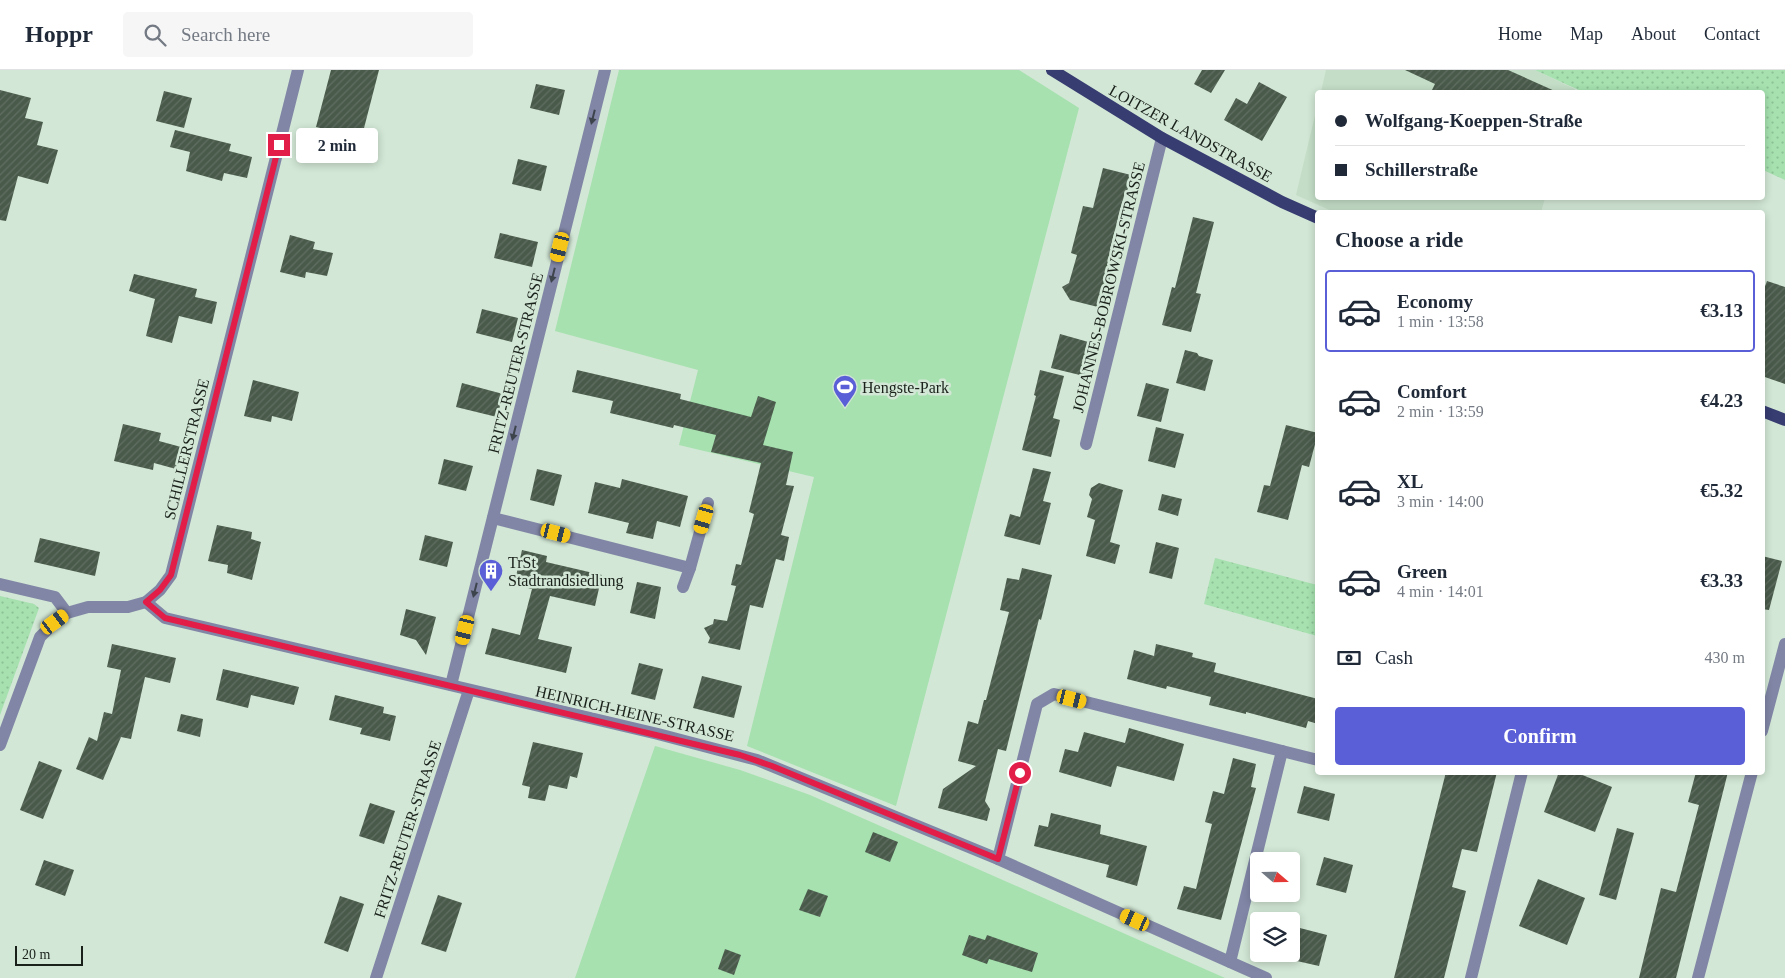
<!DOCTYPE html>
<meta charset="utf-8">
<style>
:root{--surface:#fff;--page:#f6f6f7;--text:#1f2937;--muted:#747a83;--line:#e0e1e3;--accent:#5b5fd7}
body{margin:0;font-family:"Times New Roman",serif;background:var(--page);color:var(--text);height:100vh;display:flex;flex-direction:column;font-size:19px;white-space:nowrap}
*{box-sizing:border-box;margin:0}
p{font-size:16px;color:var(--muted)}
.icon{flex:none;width:28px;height:28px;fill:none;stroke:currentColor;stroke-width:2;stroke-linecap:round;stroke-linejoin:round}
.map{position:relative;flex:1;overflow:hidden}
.details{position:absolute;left:1315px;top:140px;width:450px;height:565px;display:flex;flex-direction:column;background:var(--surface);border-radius:5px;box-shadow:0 2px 8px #0003}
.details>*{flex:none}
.banner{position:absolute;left:1315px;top:20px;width:450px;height:110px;border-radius:5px;box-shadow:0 2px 8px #0003;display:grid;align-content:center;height:110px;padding:0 20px;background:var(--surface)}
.needle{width:32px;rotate:110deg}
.controls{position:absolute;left:1250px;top:782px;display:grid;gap:10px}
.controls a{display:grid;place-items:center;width:50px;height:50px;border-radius:5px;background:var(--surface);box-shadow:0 2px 8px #0003;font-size:25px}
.scale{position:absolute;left:15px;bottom:12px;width:68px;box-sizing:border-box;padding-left:5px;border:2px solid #1a211b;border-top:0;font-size:14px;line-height:18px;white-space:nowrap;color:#1a211b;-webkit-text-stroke:4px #d2e7d5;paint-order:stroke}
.end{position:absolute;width:22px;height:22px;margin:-11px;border:6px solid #e11d48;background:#fff;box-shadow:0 0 0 2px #fff}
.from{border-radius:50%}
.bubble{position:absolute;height:35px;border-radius:5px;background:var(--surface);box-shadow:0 2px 8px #0003;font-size:16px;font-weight:800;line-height:35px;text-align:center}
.car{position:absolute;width:15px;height:30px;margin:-15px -8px;border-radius:6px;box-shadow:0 0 4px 1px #0007;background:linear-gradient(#f5c518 24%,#345 0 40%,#f5c518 0 76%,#345 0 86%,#f5c518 0)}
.banner b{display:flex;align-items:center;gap:18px;height:48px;font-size:19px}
.banner b+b{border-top:1px solid var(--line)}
.banner i{width:12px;height:12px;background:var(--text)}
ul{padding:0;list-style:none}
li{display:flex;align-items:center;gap:15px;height:82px;margin:0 10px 8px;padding:0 10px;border:2px solid transparent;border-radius:5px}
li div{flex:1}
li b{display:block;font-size:19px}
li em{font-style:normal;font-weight:800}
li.on{border-color:var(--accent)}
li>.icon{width:45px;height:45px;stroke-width:1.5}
h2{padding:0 20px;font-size:22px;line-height:60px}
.pay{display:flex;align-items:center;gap:12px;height:55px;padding:0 20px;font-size:19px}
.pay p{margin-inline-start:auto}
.cta{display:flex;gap:10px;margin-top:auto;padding:10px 20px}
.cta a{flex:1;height:58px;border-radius:5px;background:var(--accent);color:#fff;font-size:20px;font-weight:800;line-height:58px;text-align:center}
header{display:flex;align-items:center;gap:30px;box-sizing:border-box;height:70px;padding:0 25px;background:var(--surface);border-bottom:1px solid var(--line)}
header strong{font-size:24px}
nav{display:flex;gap:28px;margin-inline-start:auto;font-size:18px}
.search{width:350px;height:45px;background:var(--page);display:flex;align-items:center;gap:12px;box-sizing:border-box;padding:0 18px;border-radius:5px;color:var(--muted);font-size:19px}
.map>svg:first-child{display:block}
.built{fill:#c3ddc6}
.grass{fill:url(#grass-dots)}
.garden{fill:#a6e1af}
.building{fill:url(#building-hatch)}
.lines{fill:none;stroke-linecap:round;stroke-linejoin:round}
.minor{stroke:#8186a6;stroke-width:12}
.major{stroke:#373c71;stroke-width:12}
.oneway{fill:#3e444c}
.route{stroke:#e11d48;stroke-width:6}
.labels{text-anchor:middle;stroke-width:5;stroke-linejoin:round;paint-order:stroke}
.street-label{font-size:16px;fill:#1a211b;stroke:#d2e7d5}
.poi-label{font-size:16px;fill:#1a211b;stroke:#d2e7d5;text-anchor:start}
</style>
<header>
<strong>Hoppr</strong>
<div class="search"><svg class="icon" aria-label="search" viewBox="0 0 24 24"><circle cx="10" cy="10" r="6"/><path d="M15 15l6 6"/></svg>Search here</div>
<nav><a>Home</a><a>Map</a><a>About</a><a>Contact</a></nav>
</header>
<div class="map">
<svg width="1785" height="908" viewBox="0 0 1785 908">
<defs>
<pattern id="grass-dots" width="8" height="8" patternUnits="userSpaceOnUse" patternTransform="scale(1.25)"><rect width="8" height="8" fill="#a6e1af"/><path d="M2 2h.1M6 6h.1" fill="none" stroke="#8ec196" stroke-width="1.8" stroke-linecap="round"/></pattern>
<pattern id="building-hatch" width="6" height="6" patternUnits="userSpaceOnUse" patternTransform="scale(1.25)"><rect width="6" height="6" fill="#495a4b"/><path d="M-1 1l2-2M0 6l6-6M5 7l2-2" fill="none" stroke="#606e61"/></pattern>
</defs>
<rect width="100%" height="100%" fill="#d2e7d5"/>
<g class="built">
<path d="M1326,0H1535L1575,19L1574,22H1321Z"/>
<path d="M1317,37L1318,128H1545L1541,142H1334L1296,125Z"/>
</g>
<g class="grass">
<path d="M1535,0H1785V110L1763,100L1762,22H1583Z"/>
<path d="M1215,488L1317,515V566L1204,534Z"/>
<path d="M0,526L34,534L39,538L0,645Z"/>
</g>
<g class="garden">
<path d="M619,0H1019L1079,38L896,736L747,676L814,407L679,375L698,300L555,261Z"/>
<path d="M655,676L740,700L810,725L1225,908H575Z"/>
</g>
<g class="building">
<path d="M331,0H379L363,62L357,61L356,66L316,57Z"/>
<path d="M1202,0H1225L1211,23L1194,14Z"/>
<path d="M1405,0H1508L1557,22H1431L1435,14Z"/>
<path d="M1259,12L1287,27L1262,71L1224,50L1236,28L1247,34Z"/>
<path d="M536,14L565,20L559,45L530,38Z"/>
<path d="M0,20L31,28L25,48L43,52L37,75L58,80L48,114L18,106L6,151L0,150Z"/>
<path d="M164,21L192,28L184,58L156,51Z"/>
<path d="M175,60L231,74L229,81L252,87L247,108L224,103L222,111L186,101L190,82L170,77Z"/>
<path d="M518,89L547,96L541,121L512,114Z"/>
<path d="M1103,98L1131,105L1127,122H1125L1110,179H1112L1107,195L1113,196L1102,238L1070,230L1062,217L1069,213L1077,185L1071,183L1083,136L1093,138Z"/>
<path d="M1193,147L1214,152L1196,223L1201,224L1191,262L1162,255L1172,217L1175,218Z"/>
<path d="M500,163L538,172L532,197L494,188Z"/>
<path d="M290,165L315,172L313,179L333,183L327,206L306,202L305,208L280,202Z"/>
<path d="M134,204L197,219L195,227L217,232L212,254L179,246L172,273L146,266L155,229L129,221Z"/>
<path d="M1767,211L1785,217V314L1762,306V224Z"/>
<path d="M482,239L518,248L512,272L476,263Z"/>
<path d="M1060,264L1092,273L1084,306L1051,298Z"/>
<path d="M1185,280L1197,283L1199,286L1213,290L1205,321L1176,313Z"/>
<path d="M577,300L681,324L680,329L751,347L758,326L776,332L763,375L793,382L786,415L794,416L781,465L789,467L784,491L776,489L763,538L750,535L740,580L708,573L710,568L704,558L713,554L714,549L727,551L736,516L731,515L736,494L741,495L754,444L749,442L761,393L711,382L716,365L674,355L673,358L610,343L613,331L572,322Z"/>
<path d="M1040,300L1064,306L1053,348L1060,350L1051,387L1022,380L1036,326L1034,325Z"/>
<path d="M253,310L299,322L292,351L272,346L271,352L244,346Z"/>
<path d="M462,313L503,324L497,347L456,337Z"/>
<path d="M1146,313L1169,319L1161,352L1137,346Z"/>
<path d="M123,354L161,363L159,371L181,377L176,399L154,393L153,400L114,391Z"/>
<path d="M1286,355L1318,363L1309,397L1302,395L1288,450L1257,442L1264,415L1270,416Z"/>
<path d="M1156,357L1184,364L1175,398L1148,391Z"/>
<path d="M444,389L473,396L466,421L438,414Z"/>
<path d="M1033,398L1051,402L1043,431L1051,433L1040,475L1004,466L1010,444L1020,447Z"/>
<path d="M537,399L562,405L554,436L530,430Z"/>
<path d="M622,409L688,426L680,457L657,451L653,469L626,463L629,453L588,443L595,412L620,418Z"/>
<path d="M1099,413L1123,420L1110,472L1120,475L1115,494L1086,486L1095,450L1087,447L1092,429L1089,425L1091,418Z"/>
<path d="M1162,424L1182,429L1178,446L1158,440Z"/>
<path d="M217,455L252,462L251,469L261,472L252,510L227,503L228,495L208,491Z"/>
<path d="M425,465L453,472L447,497L419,490Z"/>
<path d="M40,468L100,482L95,506L34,492Z"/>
<path d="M1156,472L1179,478L1172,509L1149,503Z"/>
<path d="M522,480L547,486L546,492L602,505L595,536L550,526L538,569L572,577L566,603L485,584L492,558L520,565L532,519L514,515Z"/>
<path d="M1762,486L1782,491L1769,540L1762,539Z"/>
<path d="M1022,498L1052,505L1041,550L1039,549L1006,681L998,679L985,731L990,739L987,751L938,738L943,719L976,696L958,691L968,651L978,654L984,630H986L1009,542L1000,540L1007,508L1019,510Z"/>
<path d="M637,512L661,517L655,549L630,543Z"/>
<path d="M406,539L436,547L426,585L416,570L400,565Z"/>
<path d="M112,574L176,588L170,613L145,607L131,669L121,667L103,710L76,699L89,667L97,671L104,642L112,644L121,600L107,597Z"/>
<path d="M1156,574L1193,583L1192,587L1216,593L1214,602L1318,629V654L1308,651L1306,658L1246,642V644L1209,635L1211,627L1167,616L1166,619L1127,609L1134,580L1154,586Z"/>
<path d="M639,593L663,599L655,630L631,624Z"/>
<path d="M223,599L299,617L294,635L251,625L248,638L216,630Z"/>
<path d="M702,606L742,616L734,648L693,638Z"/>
<path d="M335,625L384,637L383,643L396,646L390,671L360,664L362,658L329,650Z"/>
<path d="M181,644L203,649L200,667L177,661Z"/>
<path d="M1129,658L1184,674L1174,711L1117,696L1111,717L1059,702L1065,679L1078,682L1084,662L1125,673Z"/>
<path d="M533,672L583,683L577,708L570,706L567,719L549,715L545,731L528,728L530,717L522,715Z"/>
<path d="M1233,688L1256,694L1251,717L1256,718L1221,850L1177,839L1184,816L1196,819L1212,754L1205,752L1213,721L1224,724Z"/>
<path d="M39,691L62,700L43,749L20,740Z"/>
<path d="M1446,702H1497L1477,782L1462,779L1452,817L1466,821L1444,908H1394Z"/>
<path d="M1559,702H1575L1612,717L1595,762L1544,742Z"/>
<path d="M1696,702H1728L1676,908H1639L1661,818L1676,822L1699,735L1688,732Z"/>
<path d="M1304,716L1335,724L1329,751L1297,743Z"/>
<path d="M370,733L395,741L384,774L359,766Z"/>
<path d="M1051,743L1101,755L1100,764L1147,776L1137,816L1106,807L1109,795L1034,776L1039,755L1048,757Z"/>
<path d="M1617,758L1634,763L1616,830L1599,825Z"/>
<path d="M873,762L898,772L890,792L865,782Z"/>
<path d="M1324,787L1353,795L1346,823L1316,815Z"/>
<path d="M44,790L74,800L65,826L35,815Z"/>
<path d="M1538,809L1585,828L1567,875L1519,856Z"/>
<path d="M808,819L828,826L820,847L799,840Z"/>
<path d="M438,825L462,833L446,882L421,874Z"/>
<path d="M340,826L364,834L348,882L324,873Z"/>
<path d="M1296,857L1327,865L1319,896L1288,889L1289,884H1291V877Z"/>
<path d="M969,865L985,870L987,865L1038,883L1032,902L989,889L987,894L962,885Z"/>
<path d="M725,879L741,885L734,905L718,899Z"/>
</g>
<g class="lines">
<g class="minor">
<path d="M1086,374L1162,68"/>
<path d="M493,448L690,498L683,517"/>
<path d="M690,498L708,433"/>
<path d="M0,514L55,527L67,543"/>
<path d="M146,532L165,548L658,664L757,690L998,789L1266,908"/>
<path d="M451,615L605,0"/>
<path d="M1762,661L1785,574"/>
<path d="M0,675L40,567L55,552L67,543L88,537H128L146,532L160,520L171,505L298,0"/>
<path d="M1282,681L1318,690"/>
<path d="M998,789L1037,634L1054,624L1282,681L1230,892"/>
<path d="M376,908L469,620"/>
<path d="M1471,908L1522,702"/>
<path d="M1698,908L1752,702"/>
</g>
<g class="major">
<path d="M1052,0L1162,68L1282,132L1318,148"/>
<path d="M1762,341L1785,350"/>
</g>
</g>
<defs><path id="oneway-solid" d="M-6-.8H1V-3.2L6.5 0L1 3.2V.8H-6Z" transform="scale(1.25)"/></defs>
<g class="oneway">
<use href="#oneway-solid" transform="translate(593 47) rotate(104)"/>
<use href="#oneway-solid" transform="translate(553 205) rotate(104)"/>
<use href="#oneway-solid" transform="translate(514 363) rotate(104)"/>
<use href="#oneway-solid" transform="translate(475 520) rotate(104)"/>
</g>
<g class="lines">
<path class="route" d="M279,75L171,505L160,520L146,532L165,548L740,685L772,696L998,789L1020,703"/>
</g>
<defs>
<symbol id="stadium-pin" viewBox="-11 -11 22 30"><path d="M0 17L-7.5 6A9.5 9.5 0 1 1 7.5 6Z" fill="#5b5fd7" stroke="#d2e7d5"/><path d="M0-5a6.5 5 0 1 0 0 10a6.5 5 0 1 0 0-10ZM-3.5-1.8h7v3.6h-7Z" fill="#fff"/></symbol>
<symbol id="building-pin" viewBox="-11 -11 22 30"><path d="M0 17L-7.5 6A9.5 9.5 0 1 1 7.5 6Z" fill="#5b5fd7" stroke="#d2e7d5"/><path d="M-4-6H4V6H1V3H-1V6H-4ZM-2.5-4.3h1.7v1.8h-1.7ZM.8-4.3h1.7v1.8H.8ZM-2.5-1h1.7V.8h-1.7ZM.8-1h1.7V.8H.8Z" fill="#fff"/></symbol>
</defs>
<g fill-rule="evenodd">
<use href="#stadium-pin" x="831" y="303" width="28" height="38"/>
<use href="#building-pin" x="477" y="487" width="28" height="38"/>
</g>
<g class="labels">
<g class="street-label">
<text transform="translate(1191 63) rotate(29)" y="6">LOITZER LANDSTRASSE</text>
<text transform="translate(1108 217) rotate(-76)" y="6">JOHANNES-BOBROWSKI-STRASSE</text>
<text transform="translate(515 293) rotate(-76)" y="6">FRITZ-REUTER-STRASSE</text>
<text transform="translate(186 379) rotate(-76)" y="6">SCHILLERSTRASSE</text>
<text transform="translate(635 643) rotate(13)" y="6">HEINRICH-HEINE-STRASSE</text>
<text transform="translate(407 759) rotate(-72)" y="6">FRITZ-REUTER-STRASSE</text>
</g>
<g class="poi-label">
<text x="862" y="323">Hengste-Park</text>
<text x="508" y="498">TrSt<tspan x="508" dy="18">Stadtrandsiedlung</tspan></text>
</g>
</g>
</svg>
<div class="controls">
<a><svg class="needle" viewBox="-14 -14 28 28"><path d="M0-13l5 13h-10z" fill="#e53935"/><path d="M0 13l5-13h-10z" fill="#747a83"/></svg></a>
<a><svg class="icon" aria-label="layers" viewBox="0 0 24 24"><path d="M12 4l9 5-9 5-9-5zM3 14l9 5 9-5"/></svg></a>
</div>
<div class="scale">20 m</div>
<i class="end from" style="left:1020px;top:703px"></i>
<i class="end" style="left:279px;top:75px"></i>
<div class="bubble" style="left:296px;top:58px;width:82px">2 min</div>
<i class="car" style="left:560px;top:177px;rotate:194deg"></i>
<i class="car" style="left:704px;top:449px;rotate:196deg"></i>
<i class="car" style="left:556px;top:463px;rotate:104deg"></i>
<i class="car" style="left:55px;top:552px;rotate:54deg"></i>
<i class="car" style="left:465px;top:560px;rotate:194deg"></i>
<i class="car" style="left:1072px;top:629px;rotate:104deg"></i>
<i class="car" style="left:1135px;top:850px;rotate:294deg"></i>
<div class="banner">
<b><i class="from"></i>Wolfgang-Koeppen-Straße</b>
<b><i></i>Schillerstraße</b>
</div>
<section class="details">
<h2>Choose a ride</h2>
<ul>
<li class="on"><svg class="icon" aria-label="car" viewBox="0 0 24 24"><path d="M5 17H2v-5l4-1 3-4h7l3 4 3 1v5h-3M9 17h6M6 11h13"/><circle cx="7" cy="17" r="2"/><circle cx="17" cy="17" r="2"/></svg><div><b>Economy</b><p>1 min · 13:58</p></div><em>€3.13</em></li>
<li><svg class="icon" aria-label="car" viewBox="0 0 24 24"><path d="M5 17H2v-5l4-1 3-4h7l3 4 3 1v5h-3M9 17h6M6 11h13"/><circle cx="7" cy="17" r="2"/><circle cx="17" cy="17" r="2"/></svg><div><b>Comfort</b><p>2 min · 13:59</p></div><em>€4.23</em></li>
<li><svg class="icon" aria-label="car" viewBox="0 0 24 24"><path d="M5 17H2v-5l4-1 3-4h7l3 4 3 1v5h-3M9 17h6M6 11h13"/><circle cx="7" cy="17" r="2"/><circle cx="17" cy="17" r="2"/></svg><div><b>XL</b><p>3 min · 14:00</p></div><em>€5.32</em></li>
<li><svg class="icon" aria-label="car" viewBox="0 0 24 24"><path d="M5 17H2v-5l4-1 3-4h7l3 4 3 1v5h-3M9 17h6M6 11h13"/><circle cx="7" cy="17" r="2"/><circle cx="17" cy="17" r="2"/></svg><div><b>Green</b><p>4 min · 14:01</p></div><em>€3.33</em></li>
</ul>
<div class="pay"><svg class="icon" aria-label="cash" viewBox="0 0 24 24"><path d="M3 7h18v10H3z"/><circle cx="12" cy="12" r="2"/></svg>Cash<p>430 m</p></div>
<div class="cta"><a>Confirm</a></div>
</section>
</div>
